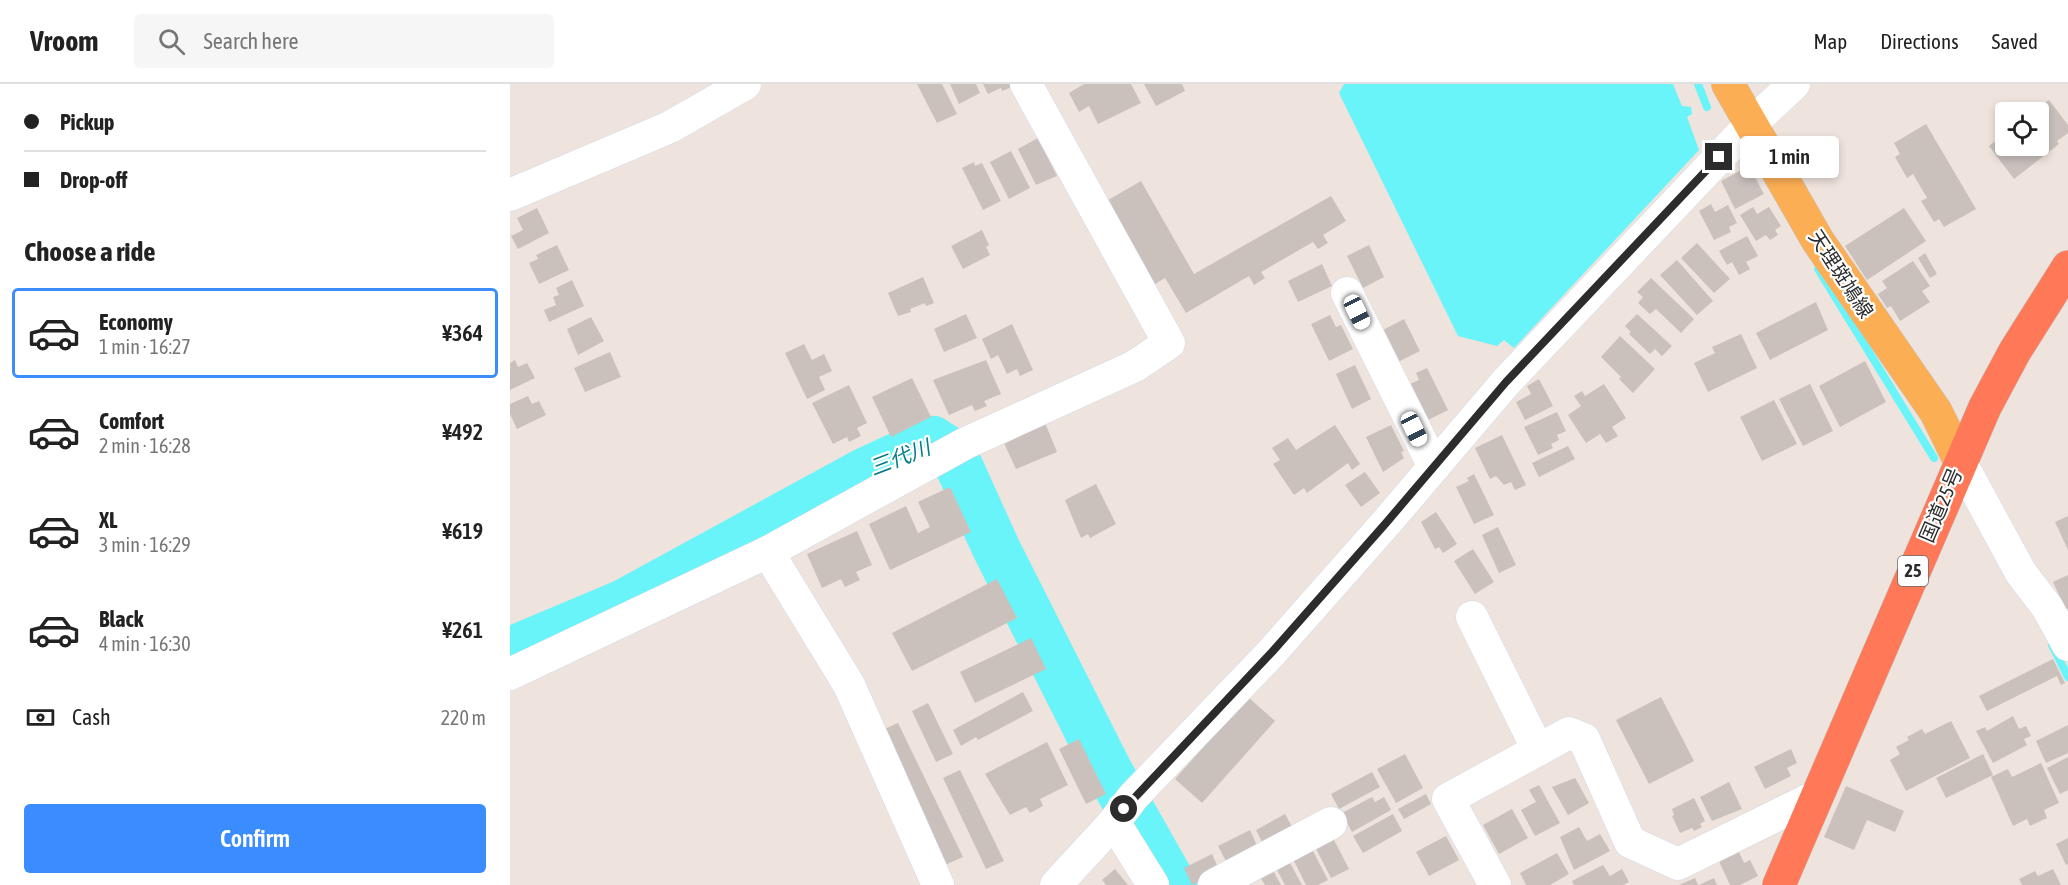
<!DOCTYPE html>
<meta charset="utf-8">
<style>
:root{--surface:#fff;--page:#f6f6f6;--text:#222;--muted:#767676;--line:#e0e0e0;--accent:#3a8cff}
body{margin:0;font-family:"Asap Condensed","Noto Sans JP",sans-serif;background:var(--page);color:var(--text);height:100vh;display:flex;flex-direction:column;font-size:22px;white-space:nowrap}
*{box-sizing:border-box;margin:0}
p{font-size:20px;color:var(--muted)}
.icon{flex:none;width:33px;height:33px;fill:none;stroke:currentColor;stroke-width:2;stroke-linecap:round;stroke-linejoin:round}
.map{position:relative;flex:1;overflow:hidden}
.drawer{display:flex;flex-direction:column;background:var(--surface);width:510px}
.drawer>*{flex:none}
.top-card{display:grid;align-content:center;height:132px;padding:0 24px;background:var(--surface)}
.controls{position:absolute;left:1485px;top:18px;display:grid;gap:12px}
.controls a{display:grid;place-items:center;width:54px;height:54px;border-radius:6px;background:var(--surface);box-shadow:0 3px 9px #0003;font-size:30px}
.end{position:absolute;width:27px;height:27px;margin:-14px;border:8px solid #2c2c2c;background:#fff;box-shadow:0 0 0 3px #fff}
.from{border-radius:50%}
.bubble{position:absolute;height:42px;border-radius:6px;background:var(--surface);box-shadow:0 3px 9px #0003;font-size:20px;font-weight:600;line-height:42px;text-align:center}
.car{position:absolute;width:18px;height:36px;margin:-18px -9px;border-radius:8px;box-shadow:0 0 4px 2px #0007;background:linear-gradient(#fff 24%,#345 0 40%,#fff 0 76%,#345 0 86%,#fff 0)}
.top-card b{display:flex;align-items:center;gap:21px;height:57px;font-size:22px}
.top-card b+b{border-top:2px solid var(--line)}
.top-card i{width:15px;height:15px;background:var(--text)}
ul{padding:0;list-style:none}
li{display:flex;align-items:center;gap:18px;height:90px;margin:0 12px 9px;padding:0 12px;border:3px solid transparent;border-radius:6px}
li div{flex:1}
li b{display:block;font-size:22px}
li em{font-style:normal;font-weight:600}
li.selected{border-color:var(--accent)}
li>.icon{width:54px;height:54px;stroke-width:1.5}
h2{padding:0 24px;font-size:27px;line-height:72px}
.pay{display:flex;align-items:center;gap:15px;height:66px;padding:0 24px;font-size:22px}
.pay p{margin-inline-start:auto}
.cta{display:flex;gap:12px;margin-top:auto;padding:12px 24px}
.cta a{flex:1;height:69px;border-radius:6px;background:var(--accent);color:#fff;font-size:24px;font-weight:600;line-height:69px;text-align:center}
header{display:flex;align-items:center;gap:36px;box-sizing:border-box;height:84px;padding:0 30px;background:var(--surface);border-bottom:2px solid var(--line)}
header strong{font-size:28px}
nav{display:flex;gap:33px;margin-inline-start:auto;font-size:21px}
.search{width:420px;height:54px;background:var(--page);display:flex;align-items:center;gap:15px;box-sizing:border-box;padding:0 21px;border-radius:6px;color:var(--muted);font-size:22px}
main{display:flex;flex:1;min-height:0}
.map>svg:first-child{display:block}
.water{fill:#68f4f9}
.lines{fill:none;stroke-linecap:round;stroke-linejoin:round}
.stream{stroke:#68f4f9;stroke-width:8}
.river{stroke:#68f4f9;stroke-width:48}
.building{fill:#cac1bd}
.minor-casing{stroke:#d2dae6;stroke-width:33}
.major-casing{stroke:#c4c4c4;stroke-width:34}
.highway-casing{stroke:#c4c4c4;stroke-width:34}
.minor{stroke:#fff;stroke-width:32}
.major{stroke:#fcae55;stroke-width:33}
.highway{stroke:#ff7958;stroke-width:33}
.route{stroke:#2c2c2c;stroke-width:8}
.labels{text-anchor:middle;stroke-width:4.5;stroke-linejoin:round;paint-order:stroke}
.shield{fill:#fff;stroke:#6b6b6b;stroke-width:1.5}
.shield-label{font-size:18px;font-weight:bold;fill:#2c2c2c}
.street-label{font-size:20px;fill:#2c2c2c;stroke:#fff}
.water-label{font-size:21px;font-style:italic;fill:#057c8b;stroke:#fff}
</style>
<header>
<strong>Vroom</strong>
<div class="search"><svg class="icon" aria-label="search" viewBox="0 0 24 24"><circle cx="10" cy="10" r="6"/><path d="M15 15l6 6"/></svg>Search here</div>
<nav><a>Map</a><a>Directions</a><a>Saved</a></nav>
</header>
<main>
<section class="drawer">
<div class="top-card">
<b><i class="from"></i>Pickup</b>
<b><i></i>Drop-off</b>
</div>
<h2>Choose a ride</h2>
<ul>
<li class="selected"><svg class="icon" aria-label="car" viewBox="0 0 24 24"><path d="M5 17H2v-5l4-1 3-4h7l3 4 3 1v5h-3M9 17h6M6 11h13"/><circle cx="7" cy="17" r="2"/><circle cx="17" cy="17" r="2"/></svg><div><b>Economy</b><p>1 min · 16:27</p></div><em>¥364</em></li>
<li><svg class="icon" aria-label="car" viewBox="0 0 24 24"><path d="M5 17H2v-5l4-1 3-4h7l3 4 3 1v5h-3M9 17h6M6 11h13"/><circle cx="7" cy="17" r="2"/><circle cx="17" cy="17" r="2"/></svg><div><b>Comfort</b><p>2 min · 16:28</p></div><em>¥492</em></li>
<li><svg class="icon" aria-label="car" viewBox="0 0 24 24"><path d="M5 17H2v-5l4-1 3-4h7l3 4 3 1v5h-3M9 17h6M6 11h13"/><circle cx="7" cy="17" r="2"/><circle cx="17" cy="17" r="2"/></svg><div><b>XL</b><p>3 min · 16:29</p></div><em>¥619</em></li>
<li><svg class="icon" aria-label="car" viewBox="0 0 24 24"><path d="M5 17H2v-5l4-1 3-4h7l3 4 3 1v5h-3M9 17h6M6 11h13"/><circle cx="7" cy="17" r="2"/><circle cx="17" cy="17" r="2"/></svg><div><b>Black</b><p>4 min · 16:30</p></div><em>¥261</em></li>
</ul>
<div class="pay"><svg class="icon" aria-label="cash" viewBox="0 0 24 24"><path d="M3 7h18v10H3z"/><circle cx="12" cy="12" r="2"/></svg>Cash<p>220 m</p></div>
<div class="cta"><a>Confirm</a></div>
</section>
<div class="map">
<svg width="1558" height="801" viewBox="0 0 1558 801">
<rect width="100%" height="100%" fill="#efe3dd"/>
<path class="water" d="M834,0H1163L1172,22L1181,23L1182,30L1177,33L1189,66L1004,264L994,256L987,262L948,252L829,9Z"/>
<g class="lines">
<g class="stream">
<path d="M1188,0L1197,23"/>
<path d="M1308,185L1424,374"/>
<path d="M1542,561L1558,593"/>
</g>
<path class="river" d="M0,567L114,519L354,388L423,356L443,369L486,464L598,686L663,801"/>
</g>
<g class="building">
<path d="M407,0H432L447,30L427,39Z"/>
<path d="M440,0H466L470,9L449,20Z"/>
<path d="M473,0H501L502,3L492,7L491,4L478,10Z"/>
<path d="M574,0H621L631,19L588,40L579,22L569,28L559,9Z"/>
<path d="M634,0H672L675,7L646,22Z"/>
<path d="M1539,16L1558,41V49L1547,57L1549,60L1504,95L1479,62L1496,49V62H1528V28H1522Z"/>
<path d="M1416,40L1466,125L1434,143L1429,135L1424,138L1411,117L1417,114L1403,90L1397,94L1385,73L1390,70L1384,59Z"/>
<path d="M528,54L547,92L526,101L508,65Z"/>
<path d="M501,67L520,104L499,115L480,78Z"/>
<path d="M464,78L465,82L472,79L491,117L473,126L452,84Z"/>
<path d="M1239,82L1254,110L1225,125L1211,97Z"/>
<path d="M631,97L684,190L821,112L836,137L813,151L818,159L808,165L803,158L751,188L755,194L744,201L739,192L676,229L655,194L645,200L598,116Z"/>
<path d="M1201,120L1205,128L1218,121L1227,139L1219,143L1221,148L1204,156L1189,127Z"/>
<path d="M1243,123L1247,130L1259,123L1271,142L1265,146L1268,151L1260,156L1256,151L1246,157L1230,131Z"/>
<path d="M27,124L39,149L8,165L1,152L13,146L7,134Z"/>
<path d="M1394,124L1416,157L1357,196L1335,162Z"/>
<path d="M472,146L479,161L476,163L480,171L453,185L441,162Z"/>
<path d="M1237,152L1248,172L1236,178L1240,185L1229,191L1222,178L1217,181L1209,167Z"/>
<path d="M1187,159L1220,195L1204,209L1171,174Z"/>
<path d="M47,161L59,186L29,200L19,179L28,175L26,171Z"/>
<path d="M859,161L874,193L853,204L837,172Z"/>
<path d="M1415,169L1427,190L1420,194L1408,174Z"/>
<path d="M1167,176L1203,217L1187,231L1150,191Z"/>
<path d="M1403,177L1420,202L1412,207L1420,218L1390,237L1381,222L1377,224L1368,210L1377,204L1372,197Z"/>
<path d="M812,180L822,202L788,218L778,197Z"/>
<path d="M413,193L424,219L416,222L415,219L400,225L401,228L388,232L378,209Z"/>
<path d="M1141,194L1184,235L1171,249L1146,225L1140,230L1128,219L1133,213L1127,208Z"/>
<path d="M62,196L74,222L39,238L34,226L46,221L43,213L49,211L46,204Z"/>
<path d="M1306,218L1318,246L1260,276L1246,249Z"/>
<path d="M456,230L467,254L434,268L424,245Z"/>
<path d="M1127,230L1162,262L1152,272L1145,265L1140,270L1119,250L1121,248L1115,242Z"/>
<path d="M820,231L826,243L831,241L843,265L819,277L801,240Z"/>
<path d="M81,233L94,257L68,271L57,245Z"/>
<path d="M894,235L910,267L888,278L873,246Z"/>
<path d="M502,240L523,286L510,292L507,285L497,290L488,271L481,275L472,255Z"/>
<path d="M1231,250L1247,284L1198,308L1184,279L1205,269L1202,263Z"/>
<path d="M1110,252L1145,285L1123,309L1109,295L1111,293L1091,273Z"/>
<path d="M294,260L302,276L314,270L322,287L309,293L315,306L297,315L275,269Z"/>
<path d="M100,268L111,293L75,308L64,284Z"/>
<path d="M5,276L8,283L17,279L25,294L0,306V279Z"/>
<path d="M476,276L491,310L474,317L477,322L465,327L462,321L439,331L423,296Z"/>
<path d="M1355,277L1376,318L1330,343L1309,302Z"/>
<path d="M845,281L861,315L842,325L826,290Z"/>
<path d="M917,284L938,326L916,337L898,301L909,296L906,289Z"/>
<path d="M402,294L421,333L381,353L362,313Z"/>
<path d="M1029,295L1043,322L1015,336L1006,318L1021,310L1017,302Z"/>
<path d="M1094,300L1116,334L1102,343L1108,352L1096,359L1090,350L1076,359L1058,331L1071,322L1064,312L1072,307L1075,312Z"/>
<path d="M1300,300L1323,347L1293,362L1269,315Z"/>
<path d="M339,301L357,339L347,344L351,352L339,358L337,353L323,360L302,319Z"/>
<path d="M18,312L22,320L29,317L36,331L7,345L0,330V320Z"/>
<path d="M1264,316L1287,360L1252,377L1230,333Z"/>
<path d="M1047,328L1056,347L1047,351L1049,356L1041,360L1043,364L1028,371L1014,343Z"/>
<path d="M533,334L547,368L506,385L494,359L505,354L502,347Z"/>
<path d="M825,341L850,380L842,386L838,379L797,409L794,404L784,411L763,380L770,376L762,364L778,354L786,366Z"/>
<path d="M881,341L894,367L891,368L894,374L873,388L856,353Z"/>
<path d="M992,351L1016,401L1005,406L1001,398L994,401L986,392L980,395L965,364Z"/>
<path d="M1058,362L1065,375L1029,393L1022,379Z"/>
<path d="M855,388L870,409L851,423L835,401Z"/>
<path d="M964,390L984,431L964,440L946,403L959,397L957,394Z"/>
<path d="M586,400L606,440L580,454L578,450L571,454L555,416Z"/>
<path d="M440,403L461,448L380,486L359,440L396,422L408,449L420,443L408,418Z"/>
<path d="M926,428L947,460L933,469L929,463L925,465L911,438Z"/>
<path d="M1558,432V466L1545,438Z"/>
<path d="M988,443L1006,481L989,489L972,451Z"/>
<path d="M347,447L362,481L346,488L350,496L335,503L331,495L312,504L297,470Z"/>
<path d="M963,465L984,498L965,510L944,477Z"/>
<path d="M1558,491V525L1556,526L1543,498Z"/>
<path d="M487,495L507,534L402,587L382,549Z"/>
<path d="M521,554L536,585L465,619L450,588Z"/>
<path d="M1543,575L1555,599L1551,601L1547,592L1477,627L1469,612Z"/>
<path d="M513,608L523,627L468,656L466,653L451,662L443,646Z"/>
<path d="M738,613L765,637L692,719L665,695Z"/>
<path d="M1151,613L1184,677L1139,700L1106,636Z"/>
<path d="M418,619L443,670L426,678L402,627Z"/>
<path d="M1503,632L1509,645L1516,642L1521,652L1514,655L1517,661L1483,679L1466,647L1475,643L1477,647Z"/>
<path d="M1441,637L1460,674L1396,707L1380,676L1390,670L1386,663L1399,656L1397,653L1412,645L1415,650Z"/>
<path d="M388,639L453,773L435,781L372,646Z"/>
<path d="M1558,641V669L1536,679L1526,657Z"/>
<path d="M569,655L596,710L576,720L549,665Z"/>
<path d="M537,658L558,701L530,715L533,722L520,729L516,723L500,731L475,690Z"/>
<path d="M1281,665L1287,679L1277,684L1281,692L1255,705L1244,683Z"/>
<path d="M895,670L913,704L886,719L867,685Z"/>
<path d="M1473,670L1483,691L1436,714L1426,694Z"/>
<path d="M1558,673V706L1550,710L1537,684Z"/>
<path d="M1531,679L1549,719L1534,726L1537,734L1520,742L1517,735L1503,742L1481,693L1498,685L1502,693Z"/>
<path d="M450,686L494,777L476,785L433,694Z"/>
<path d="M862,688L870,703L829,725L821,710Z"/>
<path d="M1065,694L1079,719L1058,731L1042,703Z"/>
<path d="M1219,698L1232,725L1202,737L1190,713Z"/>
<path d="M1029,701L1050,739L1025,752L1011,726L1026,718L1019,706Z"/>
<path d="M1336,702L1394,727L1385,748L1357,736L1344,766L1314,753Z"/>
<path d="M916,710L921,720L894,735L888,725Z"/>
<path d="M862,713L865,718L874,713L881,726L842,748L832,729Z"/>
<path d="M1184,714L1195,737L1190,740L1192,743L1184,747L1182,744L1170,749L1162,732L1164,731L1162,725Z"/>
<path d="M1002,725L1018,754L989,770L973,741Z"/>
<path d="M775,730L785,748L753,760L746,746Z"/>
<path d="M883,730L892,747L853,769L843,752Z"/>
<path d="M1069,743L1077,757L1090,750L1100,767L1064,786L1050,753Z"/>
<path d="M740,746L749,766L718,781L708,762Z"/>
<path d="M822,752L839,785L821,794L804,761Z"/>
<path d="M936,752L949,776L919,792L906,768Z"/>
<path d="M1558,754V780L1556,781L1546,760Z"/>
<path d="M802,765L818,796L808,801H796L783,775Z"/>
<path d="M1228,766L1234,779L1240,776L1248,792L1230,801H1220L1208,775Z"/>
<path d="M1047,769L1059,790L1040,801H1016L1010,789Z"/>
<path d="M702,770L710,788L682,801L674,784Z"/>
<path d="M780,779L792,801H775L767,786Z"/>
<path d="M1093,781L1100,792L1112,785L1119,798L1113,801H1064L1062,797Z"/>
<path d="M605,785L618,801H596L592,796Z"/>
<path d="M1543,785L1551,801H1512L1509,795L1525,787L1528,792Z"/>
<path d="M764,788L771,801H755L751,794Z"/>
<path d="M1185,794L1188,801H1169Z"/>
<path d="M1204,794L1207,801H1189Z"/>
</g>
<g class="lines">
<defs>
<g id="minor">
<path d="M0,111L160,43L235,0"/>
<path d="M837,209L924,383"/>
<path d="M1450,377L1511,489L1537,523L1558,561"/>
<path d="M258,468L339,601L428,801"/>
<path d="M962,533L1028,666"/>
<path d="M0,590L258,468L456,359L625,282L659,259L516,0"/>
<path d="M604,738L643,801"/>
<path d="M546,801L604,738L623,713L762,568L876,439L996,298L1240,41L1284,0"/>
<path d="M704,801L821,739"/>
<path d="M985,801L938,715L1059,649L1074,655L1120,758L1168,780L1306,712"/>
</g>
<path id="major" d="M1218,0L1308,157L1426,328L1450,377"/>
<path id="highway" d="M1269,801L1475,323L1505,267L1558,183"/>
</defs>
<use href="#minor" class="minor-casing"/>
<use href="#major" class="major-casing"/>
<use href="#highway" class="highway-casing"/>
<use href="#minor" class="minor"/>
<use href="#major" class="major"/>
<use href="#highway" class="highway"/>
</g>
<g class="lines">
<path class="route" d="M614,725L762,568L876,439L996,298L1209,73"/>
</g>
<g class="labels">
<rect class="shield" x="1388" y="472" width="30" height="30" rx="4.5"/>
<g class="shield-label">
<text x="1403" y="493">25</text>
</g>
<g class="street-label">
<text transform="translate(1331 190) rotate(57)" y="7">天理斑鳩線</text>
<text transform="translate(1431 421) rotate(-67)" y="7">国道25号</text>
</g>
<g class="water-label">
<text transform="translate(390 374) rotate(-21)" y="7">三代川</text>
</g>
</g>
</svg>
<div class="controls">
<a><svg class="icon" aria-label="locate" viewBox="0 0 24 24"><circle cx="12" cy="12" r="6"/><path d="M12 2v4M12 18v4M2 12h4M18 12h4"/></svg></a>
</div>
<i class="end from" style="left:614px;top:725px"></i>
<i class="end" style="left:1209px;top:73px"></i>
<div class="bubble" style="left:1230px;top:52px;width:99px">1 min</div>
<i class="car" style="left:847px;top:228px;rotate:154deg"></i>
<i class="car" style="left:904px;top:345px;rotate:154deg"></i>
</div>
</main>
